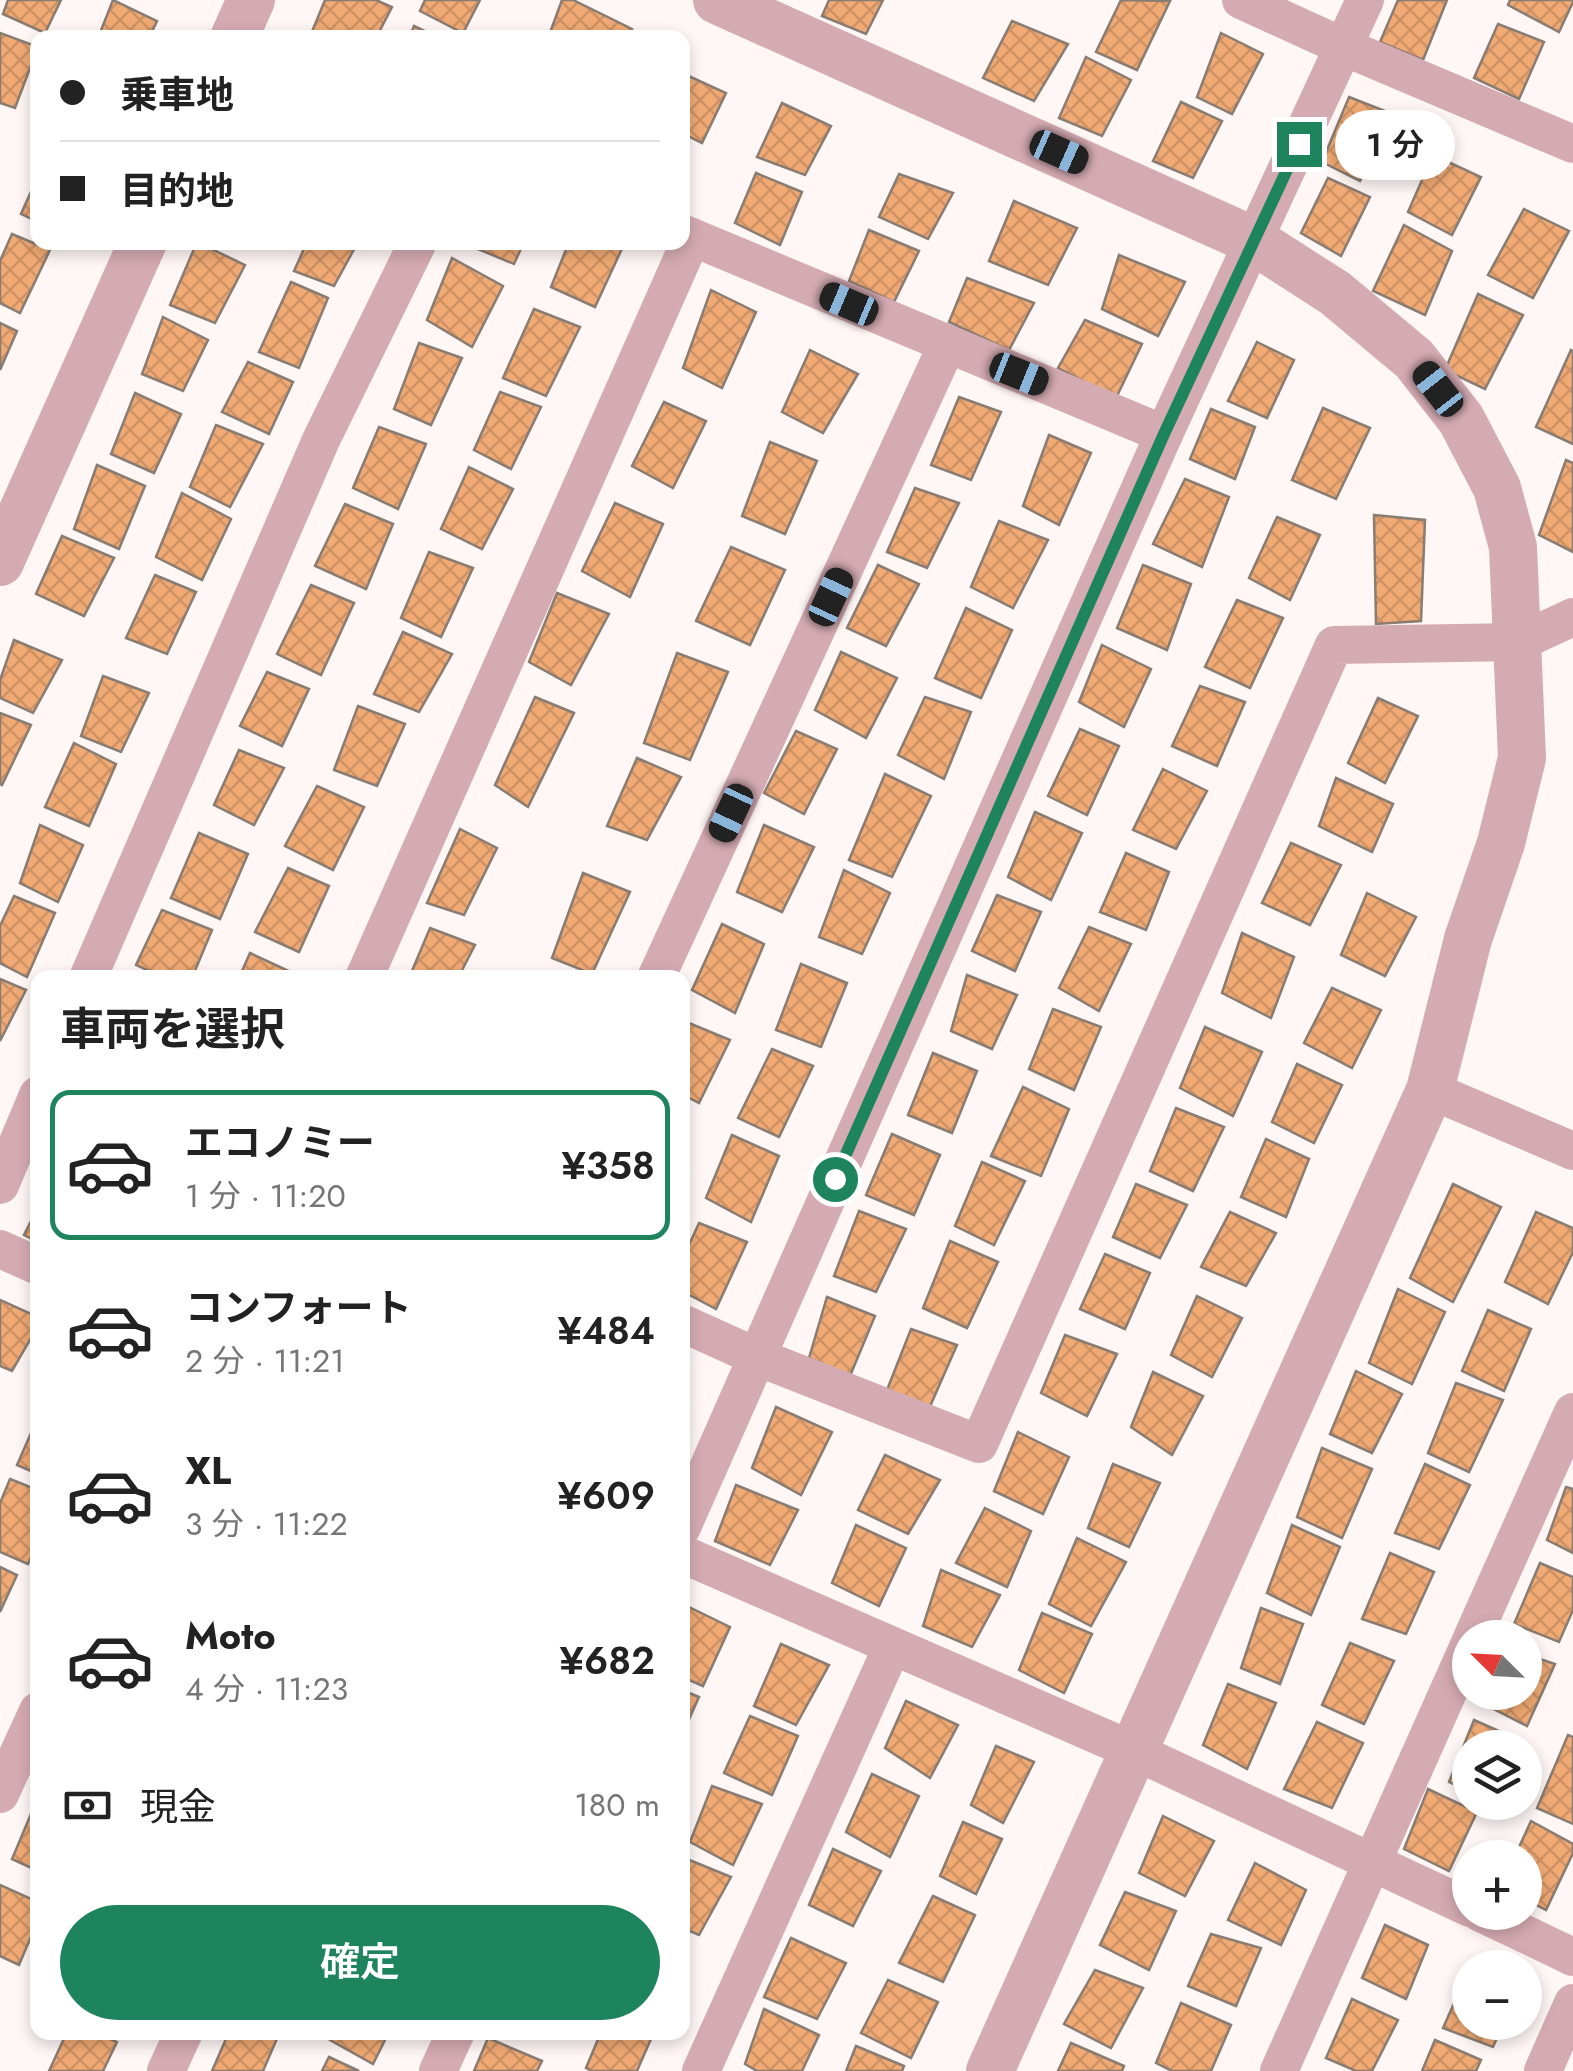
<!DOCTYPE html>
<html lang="ja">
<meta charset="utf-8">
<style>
:root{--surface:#fff;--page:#f2f2f2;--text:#222;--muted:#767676;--line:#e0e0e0;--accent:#1d845e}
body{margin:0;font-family:Jost,"Noto Sans JP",sans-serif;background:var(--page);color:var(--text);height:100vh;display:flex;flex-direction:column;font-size:38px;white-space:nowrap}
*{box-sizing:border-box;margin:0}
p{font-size:32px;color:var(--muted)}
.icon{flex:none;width:55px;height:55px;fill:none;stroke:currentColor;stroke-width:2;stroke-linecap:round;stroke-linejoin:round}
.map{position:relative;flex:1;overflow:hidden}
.side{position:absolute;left:30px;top:970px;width:660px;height:1070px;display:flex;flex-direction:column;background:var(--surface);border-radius:20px;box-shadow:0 5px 15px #0003}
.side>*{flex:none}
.guide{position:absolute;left:30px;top:30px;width:660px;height:220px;border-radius:20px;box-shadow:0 5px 15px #0003;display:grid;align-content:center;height:220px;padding:0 30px;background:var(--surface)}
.needle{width:65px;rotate:294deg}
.controls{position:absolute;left:1452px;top:1620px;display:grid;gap:20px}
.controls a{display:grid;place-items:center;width:90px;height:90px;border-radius:50%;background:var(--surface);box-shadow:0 5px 15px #0003;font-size:50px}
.end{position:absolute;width:45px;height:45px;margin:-22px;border:12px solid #1d845e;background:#fff;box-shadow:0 0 0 5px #fff}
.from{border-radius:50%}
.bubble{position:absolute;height:70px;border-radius:35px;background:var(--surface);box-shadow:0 5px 15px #0003;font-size:32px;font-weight:600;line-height:70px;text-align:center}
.car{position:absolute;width:30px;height:60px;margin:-30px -15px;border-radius:12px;box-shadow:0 0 8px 2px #0007;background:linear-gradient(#222 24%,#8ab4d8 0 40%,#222 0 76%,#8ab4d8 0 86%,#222 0)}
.guide b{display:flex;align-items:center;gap:35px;height:95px;font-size:38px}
.guide b+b{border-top:2px solid var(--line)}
.guide i{width:25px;height:25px;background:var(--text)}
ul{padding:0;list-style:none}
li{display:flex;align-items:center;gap:30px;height:150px;margin:0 20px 15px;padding:0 10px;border:5px solid transparent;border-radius:20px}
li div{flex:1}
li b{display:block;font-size:38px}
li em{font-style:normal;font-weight:600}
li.on{border-color:var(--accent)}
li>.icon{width:90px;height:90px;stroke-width:1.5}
h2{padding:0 30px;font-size:45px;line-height:120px}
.pay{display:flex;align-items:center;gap:25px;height:110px;padding:0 30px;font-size:38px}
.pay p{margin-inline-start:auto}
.button{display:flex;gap:20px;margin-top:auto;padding:20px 30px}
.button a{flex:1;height:115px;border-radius:60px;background:var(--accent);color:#fff;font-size:40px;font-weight:600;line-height:115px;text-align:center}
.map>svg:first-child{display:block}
.building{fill:url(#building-cross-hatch);stroke:#897c72;stroke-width:2.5}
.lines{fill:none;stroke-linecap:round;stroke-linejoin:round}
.minor{stroke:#d5abb3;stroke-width:38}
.tertiary{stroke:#d5abb3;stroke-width:48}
.route{stroke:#1d845e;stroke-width:12}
</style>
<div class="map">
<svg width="1573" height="2071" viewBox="0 0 1573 2071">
<defs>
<pattern id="building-cross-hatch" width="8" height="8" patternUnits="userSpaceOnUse" patternTransform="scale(2.5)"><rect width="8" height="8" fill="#f1aa74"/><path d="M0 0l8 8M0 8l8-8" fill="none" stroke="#ce9264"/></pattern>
</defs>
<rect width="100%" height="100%" fill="#fff7f5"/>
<g class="building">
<path d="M8,0H61L45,33L3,14Z"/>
<path d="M113,0L157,21L149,38H98Z"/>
<path d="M325,0H376L392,7L376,38H320L311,34Z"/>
<path d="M425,0H480L463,33L420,11Z"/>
<path d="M562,0H573L632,29L627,38H548Z"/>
<path d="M829,0H883L866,34L822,16Z"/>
<path d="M1121,0L1170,1L1137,70L1096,52Z"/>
<path d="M1398,0H1447L1423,60L1380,42Z"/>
<path d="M1510,0H1573V2L1559,32L1508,5Z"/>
<path d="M1012,21L1068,44L1034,101L983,78Z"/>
<path d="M1498,24L1544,42L1519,99L1474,78Z"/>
<path d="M414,26L439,38H409Z"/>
<path d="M0,33L38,47L15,108L0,103Z"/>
<path d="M1221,33L1263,54L1232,114L1197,97Z"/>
<path d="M1086,57L1131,80L1102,136L1059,118Z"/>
<path d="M682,73L726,93L702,143L682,133Z"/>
<path d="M1349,97L1390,113L1360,181L1322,162Z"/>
<path d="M1181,102L1222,121L1193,178L1153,161Z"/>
<path d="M782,103L831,126L805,175L757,157Z"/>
<path d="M1433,155L1481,177L1452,235L1408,212Z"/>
<path d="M756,173L802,192L780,245L735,223Z"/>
<path d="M899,174L953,193L928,239L879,217Z"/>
<path d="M38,176V222L21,214Z"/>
<path d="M1328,178L1370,197L1341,256L1301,233Z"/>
<path d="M1014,201L1077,228L1048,285L989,261Z"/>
<path d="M1524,209L1569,231L1533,298L1488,275Z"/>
<path d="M1404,225L1452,251L1425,315L1373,291Z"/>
<path d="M869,230L919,251L894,302L849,281Z"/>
<path d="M12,234L50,250L20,313L0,303V261Z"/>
<path d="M197,242L245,265L215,323L170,305Z"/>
<path d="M307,242H358L334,286L294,271Z"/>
<path d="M461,242H524L514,264Z"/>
<path d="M569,242H625L595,307L551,287Z"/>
<path d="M1119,255L1185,282L1158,336L1102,309Z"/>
<path d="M452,258L503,286L472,347L427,320Z"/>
<path d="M967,278L1034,303L1009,350L949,322Z"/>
<path d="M291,282L328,298L299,368L259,352Z"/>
<path d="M711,290L756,312L722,388L683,368Z"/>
<path d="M1478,294L1523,315L1485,389L1445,370Z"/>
<path d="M534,309L580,327L546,396L503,378Z"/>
<path d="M163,317L208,340L183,391L142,374Z"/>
<path d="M1085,320L1142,344L1116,398L1058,368Z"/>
<path d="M0,323L17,331L0,370Z"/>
<path d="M1257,342L1294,360L1267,418L1228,401Z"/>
<path d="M419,343L462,358L431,425L394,409Z"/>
<path d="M810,350L858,374L823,433L782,412Z"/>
<path d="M1571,350L1573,351V444L1536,427Z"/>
<path d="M248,362L293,382L269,434L222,412Z"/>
<path d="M500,392L541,407L511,469L474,450Z"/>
<path d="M135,393L181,414L154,473L111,454Z"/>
<path d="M959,397L1001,412L971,480L931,465Z"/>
<path d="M664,402L706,421L673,488L632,466Z"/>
<path d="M1323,408L1370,428L1336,499L1292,480Z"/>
<path d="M1211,409L1255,427L1235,479L1190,459Z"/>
<path d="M216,425L263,444L230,507L190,487Z"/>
<path d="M379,427L426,444L398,509L353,488Z"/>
<path d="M1049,435L1091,453L1059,525L1023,506Z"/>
<path d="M770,442L817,461L785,534L742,516Z"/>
<path d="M1566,460L1573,463V552L1539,535Z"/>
<path d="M97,465L145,486L119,549L74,529Z"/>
<path d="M469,467L513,489L482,549L441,529Z"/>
<path d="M1185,479L1229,497L1202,567L1153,544Z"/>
<path d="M915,488L959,503L927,568L887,552Z"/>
<path d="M182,493L231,519L202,580L156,557Z"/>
<path d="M615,503L663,524L630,597L582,571Z"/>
<path d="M345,504L393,524L366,589L315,566Z"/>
<path d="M1374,515L1425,520L1421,621L1376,624Z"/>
<path d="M1277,517L1320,535L1290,600L1249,578Z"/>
<path d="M999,521L1048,540L1013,608L971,587Z"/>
<path d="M62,536L114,558L84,616L36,594Z"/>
<path d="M731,547L785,570L750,645L696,621Z"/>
<path d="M429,552L473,568L441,637L401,618Z"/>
<path d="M878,565L919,584L886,646L847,628Z"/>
<path d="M1143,565L1191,584L1167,650L1117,628Z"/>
<path d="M155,575L196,592L167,654L126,638Z"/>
<path d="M311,585L354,603L321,675L277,654Z"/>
<path d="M557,593L609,614L571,685L529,662Z"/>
<path d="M1237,600L1283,618L1250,688L1205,667Z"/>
<path d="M966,608L1012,630L981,698L935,678Z"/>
<path d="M403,632L452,654L419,712L374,694Z"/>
<path d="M14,640L62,660L33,713L0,698V680Z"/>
<path d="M1102,645L1151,669L1124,727L1079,702Z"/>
<path d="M841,652L897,678L866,738L815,710Z"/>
<path d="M677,653L728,672L690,760L644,743Z"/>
<path d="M267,672L309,689L282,746L240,726Z"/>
<path d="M103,676L149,693L121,752L81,736Z"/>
<path d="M1200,686L1245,702L1217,766L1172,746Z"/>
<path d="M535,697L574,713L528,807L495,785Z"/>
<path d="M925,697L971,712L944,779L898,755Z"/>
<path d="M1378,698L1418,716L1385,783L1348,763Z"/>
<path d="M358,706L405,724L377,786L334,770Z"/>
<path d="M0,713L31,725L2,785L0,784Z"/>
<path d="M1080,729L1119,746L1087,815L1048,796Z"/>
<path d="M796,731L837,749L804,814L764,793Z"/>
<path d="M74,743L116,764L89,826L45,807Z"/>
<path d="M239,750L284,768L254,825L214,805Z"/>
<path d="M637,758L681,777L647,840L607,826Z"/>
<path d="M1163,769L1207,791L1176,849L1133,830Z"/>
<path d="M885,774L931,796L892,877L849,860Z"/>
<path d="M1336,778L1393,804L1372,852L1319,826Z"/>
<path d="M317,786L364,807L333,870L285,846Z"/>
<path d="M1035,812L1082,833L1051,900L1008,877Z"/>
<path d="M40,825L83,845L58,902L20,883Z"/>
<path d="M764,825L814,847L782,912L737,892Z"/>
<path d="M460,829L497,848L464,915L427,903Z"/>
<path d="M199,833L248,854L220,919L171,898Z"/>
<path d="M1291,843L1341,865L1310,925L1262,903Z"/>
<path d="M1126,853L1169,872L1146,930L1100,912Z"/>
<path d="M288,868L329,886L299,952L255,932Z"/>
<path d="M844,870L890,893L862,954L819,937Z"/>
<path d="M583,873L630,892L592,974L552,958Z"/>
<path d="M1367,893L1416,917L1385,976L1341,955Z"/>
<path d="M997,895L1041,912L1015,971L972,951Z"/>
<path d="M14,896L55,913L27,977L0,963V926Z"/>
<path d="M162,910L212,930L192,978H164L136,965Z"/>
<path d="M722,924L764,944L735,1013L692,990Z"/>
<path d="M1089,927L1131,944L1099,1011L1059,988Z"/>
<path d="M430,928L475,945L458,978H409Z"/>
<path d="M1242,933L1294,957L1271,1018L1222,993Z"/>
<path d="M250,953L297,975L239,978Z"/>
<path d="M801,964L847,983L821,1047L776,1030Z"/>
<path d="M967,975L1017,995L992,1049L951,1031Z"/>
<path d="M0,979L26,990L0,1041Z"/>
<path d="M1332,988L1381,1010L1352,1068L1304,1043Z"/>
<path d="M1053,1009L1101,1027L1074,1090L1029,1069Z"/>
<path d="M684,1021L730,1040L699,1103L682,1094Z"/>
<path d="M1205,1027L1262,1052L1233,1116L1180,1088Z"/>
<path d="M772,1049L813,1066L779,1137L738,1118Z"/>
<path d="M933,1053L977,1071L952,1133L908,1115Z"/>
<path d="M1297,1064L1342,1085L1314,1143L1272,1122Z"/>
<path d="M1023,1087L1069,1109L1041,1176L991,1156Z"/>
<path d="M1176,1108L1224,1127L1193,1191L1150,1171Z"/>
<path d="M892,1134L940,1155L914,1215L866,1195Z"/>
<path d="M732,1135L779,1156L751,1222L706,1198Z"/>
<path d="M1266,1139L1309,1159L1286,1217L1241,1197Z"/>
<path d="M982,1162L1025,1181L994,1245L955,1226Z"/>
<path d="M1136,1184L1187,1205L1160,1258L1113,1237Z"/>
<path d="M1453,1184L1501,1207L1453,1302L1410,1278Z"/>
<path d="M38,1207V1242L24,1235Z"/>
<path d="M859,1211L906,1229L876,1292L834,1276Z"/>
<path d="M1230,1212L1276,1233L1246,1286L1201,1267Z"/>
<path d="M1536,1212L1573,1228V1252L1548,1304L1505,1282Z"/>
<path d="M699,1223L747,1242L716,1309L682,1291V1260Z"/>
<path d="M950,1241L998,1262L967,1328L923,1308Z"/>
<path d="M1105,1254L1150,1273L1125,1329L1080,1309Z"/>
<path d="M1398,1289L1445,1312L1412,1384L1369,1363Z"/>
<path d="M1197,1296L1242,1318L1212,1377L1171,1355Z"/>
<path d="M827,1297L875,1316L850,1376L809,1358Z"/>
<path d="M0,1300L38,1317V1326L12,1371L0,1366Z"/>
<path d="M1488,1310L1531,1329L1504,1391L1462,1371Z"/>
<path d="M911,1329L957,1345L928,1411L887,1390Z"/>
<path d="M1065,1335L1117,1354L1087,1416L1041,1393Z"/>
<path d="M1356,1371L1402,1394L1372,1453L1330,1434Z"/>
<path d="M1153,1372L1203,1396L1172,1455L1131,1427Z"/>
<path d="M1456,1383L1503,1400L1469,1472L1428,1453Z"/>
<path d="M776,1407L832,1432L801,1495L752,1468Z"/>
<path d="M38,1417V1474L17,1465Z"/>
<path d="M1018,1432L1069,1457L1043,1514L994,1491Z"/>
<path d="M1322,1448L1372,1469L1342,1538L1297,1517Z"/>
<path d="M885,1455L940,1480L908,1534L858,1510Z"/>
<path d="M1113,1464L1160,1483L1129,1547L1088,1528Z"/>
<path d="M1425,1464L1470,1485L1439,1549L1395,1533Z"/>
<path d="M10,1479L38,1490V1541L28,1564L0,1552V1503Z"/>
<path d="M736,1485L798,1510L770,1565L715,1541Z"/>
<path d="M1566,1487L1573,1489V1553L1547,1540Z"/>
<path d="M985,1508L1031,1531L1007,1587L956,1563Z"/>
<path d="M856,1525L906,1548L879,1606L832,1583Z"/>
<path d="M1292,1525L1340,1547L1311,1615L1267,1593Z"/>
<path d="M1077,1538L1126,1562L1091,1626L1049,1604Z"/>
<path d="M1390,1553L1434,1572L1406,1634L1362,1619Z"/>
<path d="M1540,1563L1573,1577V1610L1559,1642L1514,1624Z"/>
<path d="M0,1567L17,1575L0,1612Z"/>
<path d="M941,1570L1000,1595L972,1647L923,1626Z"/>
<path d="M689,1607L730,1627L703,1686L682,1677V1621Z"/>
<path d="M1261,1608L1303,1624L1280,1684L1241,1668Z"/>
<path d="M1042,1613L1092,1634L1064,1693L1019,1670Z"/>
<path d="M1350,1643L1394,1661L1364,1724L1322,1705Z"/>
<path d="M781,1644L829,1665L796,1725L754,1706Z"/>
<path d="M1525,1654L1555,1664L1527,1726L1472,1698L1475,1692H1525Z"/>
<path d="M1228,1684L1276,1703L1247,1769L1203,1745Z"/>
<path d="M682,1690L699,1697L682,1735Z"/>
<path d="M906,1701L958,1725L930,1778L885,1748Z"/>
<path d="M750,1716L798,1736L772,1795L724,1773Z"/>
<path d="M1474,1720L1524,1742L1521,1748H1470V1792L1449,1782Z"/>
<path d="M1317,1722L1363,1743L1332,1808L1284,1789Z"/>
<path d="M1568,1735L1573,1737V1824L1537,1808Z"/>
<path d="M996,1746L1034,1762L1003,1823L971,1805Z"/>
<path d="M872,1774L919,1796L890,1857L846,1832Z"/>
<path d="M712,1786L762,1804L733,1865L690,1842Z"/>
<path d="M1428,1789L1477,1812L1449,1871L1404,1849Z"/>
<path d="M36,1802L38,1803V1871L12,1859Z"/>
<path d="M1163,1816L1214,1841L1185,1896L1139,1873Z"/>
<path d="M1531,1821L1573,1844V1853L1546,1910L1525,1899V1858H1514Z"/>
<path d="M963,1822L1002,1839L976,1894L940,1876Z"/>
<path d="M833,1849L881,1871L853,1926L809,1905Z"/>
<path d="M682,1857L731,1877L699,1935L682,1928Z"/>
<path d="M1255,1863L1306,1890L1281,1945L1228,1920Z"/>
<path d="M0,1885L38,1902V1920L19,1965L0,1956Z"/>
<path d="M1125,1892L1176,1911L1149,1970L1100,1945Z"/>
<path d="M933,1896L975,1915L943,1982L899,1963Z"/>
<path d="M1385,1925L1428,1945L1406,1999L1362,1978Z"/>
<path d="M1211,1934L1261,1948L1236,2006L1188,1986Z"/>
<path d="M791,1938L846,1963L817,2019L764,1997Z"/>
<path d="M1472,1963L1484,1968H1470V2022H1504L1493,2047L1443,2028Z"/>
<path d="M1095,1970L1143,1988L1111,2048L1064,2024Z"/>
<path d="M888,1980L938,2002L911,2058L861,2033Z"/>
<path d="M1352,1999L1398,2020L1372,2071H1356L1326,2058Z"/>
<path d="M1181,2003L1231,2025L1211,2071H1172L1156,2063Z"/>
<path d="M764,2009L819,2035L802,2071H757L745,2064Z"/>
<path d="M67,2032H95L117,2042L103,2071H49Z"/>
<path d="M229,2032L279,2034L263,2071H212Z"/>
<path d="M334,2032H389L373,2064L330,2040Z"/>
<path d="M601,2032H654L637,2071H592L586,2068Z"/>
<path d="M488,2038L542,2061L537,2071H474Z"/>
<path d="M1435,2040L1481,2060L1476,2071H1422Z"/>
<path d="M1071,2043L1124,2066L1122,2071H1058Z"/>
<path d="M856,2046L904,2066L902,2071H846Z"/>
<path d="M329,2057L359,2071H322Z"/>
</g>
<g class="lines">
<g class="minor">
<path d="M1241,0L1344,47L1573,144"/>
<path d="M682,233L1164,434"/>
<path d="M88,978L321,440L418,242"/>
<path d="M364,978L692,237"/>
<path d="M656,978L947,345"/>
<path d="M1430,1090L1573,1151"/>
<path d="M0,1185L38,1095"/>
<path d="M0,1249L38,1266"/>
<path d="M682,1323L757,1357L979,1444L1334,645L1519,642L1573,617"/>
<path d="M682,1527L1164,434L1365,0"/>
<path d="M682,1554L1134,1751L1470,1908"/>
<path d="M1472,1638L1573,1412"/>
<path d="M0,1794L38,1711"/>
<path d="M1479,1912L1573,1957"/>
<path d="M166,2071L184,2032"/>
<path d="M438,2071L456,2032"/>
<path d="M701,2071L892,1647"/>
<path d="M1279,2071L1470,1643"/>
<path d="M1543,2071L1573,2003"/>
</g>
<g class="tertiary">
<path d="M717,0L1254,241L1335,293L1414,359L1461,419L1497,488L1513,547L1522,758L1501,843L1468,939L1430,1090L990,2071"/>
<path d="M234,38L251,0"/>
<path d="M0,562L143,242"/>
</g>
</g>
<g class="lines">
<path class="route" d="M835,1179L1164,434L1299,144"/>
</g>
</svg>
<div class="controls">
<a><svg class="needle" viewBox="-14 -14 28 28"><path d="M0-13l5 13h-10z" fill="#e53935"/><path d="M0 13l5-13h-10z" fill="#767676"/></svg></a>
<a><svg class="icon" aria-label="layers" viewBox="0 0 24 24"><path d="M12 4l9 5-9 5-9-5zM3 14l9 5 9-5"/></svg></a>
<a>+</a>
<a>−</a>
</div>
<i class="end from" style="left:835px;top:1179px"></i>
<i class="end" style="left:1299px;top:144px"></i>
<div class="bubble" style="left:1335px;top:110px;width:120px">1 分</div>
<i class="car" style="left:1059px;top:152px;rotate:114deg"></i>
<i class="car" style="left:849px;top:304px;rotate:293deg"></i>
<i class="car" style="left:1019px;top:374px;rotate:112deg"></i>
<i class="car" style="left:1438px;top:389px;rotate:322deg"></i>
<i class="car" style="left:831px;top:597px;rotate:25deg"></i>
<i class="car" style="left:731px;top:813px;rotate:205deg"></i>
<div class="guide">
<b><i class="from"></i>乗車地</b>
<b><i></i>目的地</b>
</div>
<section class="side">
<h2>車両を選択</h2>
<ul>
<li class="on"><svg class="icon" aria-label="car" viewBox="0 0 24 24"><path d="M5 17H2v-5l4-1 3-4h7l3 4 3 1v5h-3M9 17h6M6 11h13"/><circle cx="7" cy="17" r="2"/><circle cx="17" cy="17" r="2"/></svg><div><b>エコノミー</b><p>1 分 · 11:20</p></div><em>¥358</em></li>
<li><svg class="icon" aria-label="car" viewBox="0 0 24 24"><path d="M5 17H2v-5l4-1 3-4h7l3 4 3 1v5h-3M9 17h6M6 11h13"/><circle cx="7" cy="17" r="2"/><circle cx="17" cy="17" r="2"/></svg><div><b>コンフォート</b><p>2 分 · 11:21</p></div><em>¥484</em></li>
<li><svg class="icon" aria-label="car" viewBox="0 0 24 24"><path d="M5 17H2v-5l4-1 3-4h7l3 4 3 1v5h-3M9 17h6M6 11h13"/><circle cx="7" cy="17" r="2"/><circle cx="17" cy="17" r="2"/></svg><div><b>XL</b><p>3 分 · 11:22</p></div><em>¥609</em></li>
<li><svg class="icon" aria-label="car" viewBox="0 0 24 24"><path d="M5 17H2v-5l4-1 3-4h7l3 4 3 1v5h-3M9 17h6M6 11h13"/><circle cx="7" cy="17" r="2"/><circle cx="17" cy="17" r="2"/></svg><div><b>Moto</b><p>4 分 · 11:23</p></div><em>¥682</em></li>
</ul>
<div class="pay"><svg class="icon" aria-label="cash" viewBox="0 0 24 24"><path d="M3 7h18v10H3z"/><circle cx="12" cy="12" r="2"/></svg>現金<p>180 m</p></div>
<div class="button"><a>確定</a></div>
</section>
</div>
